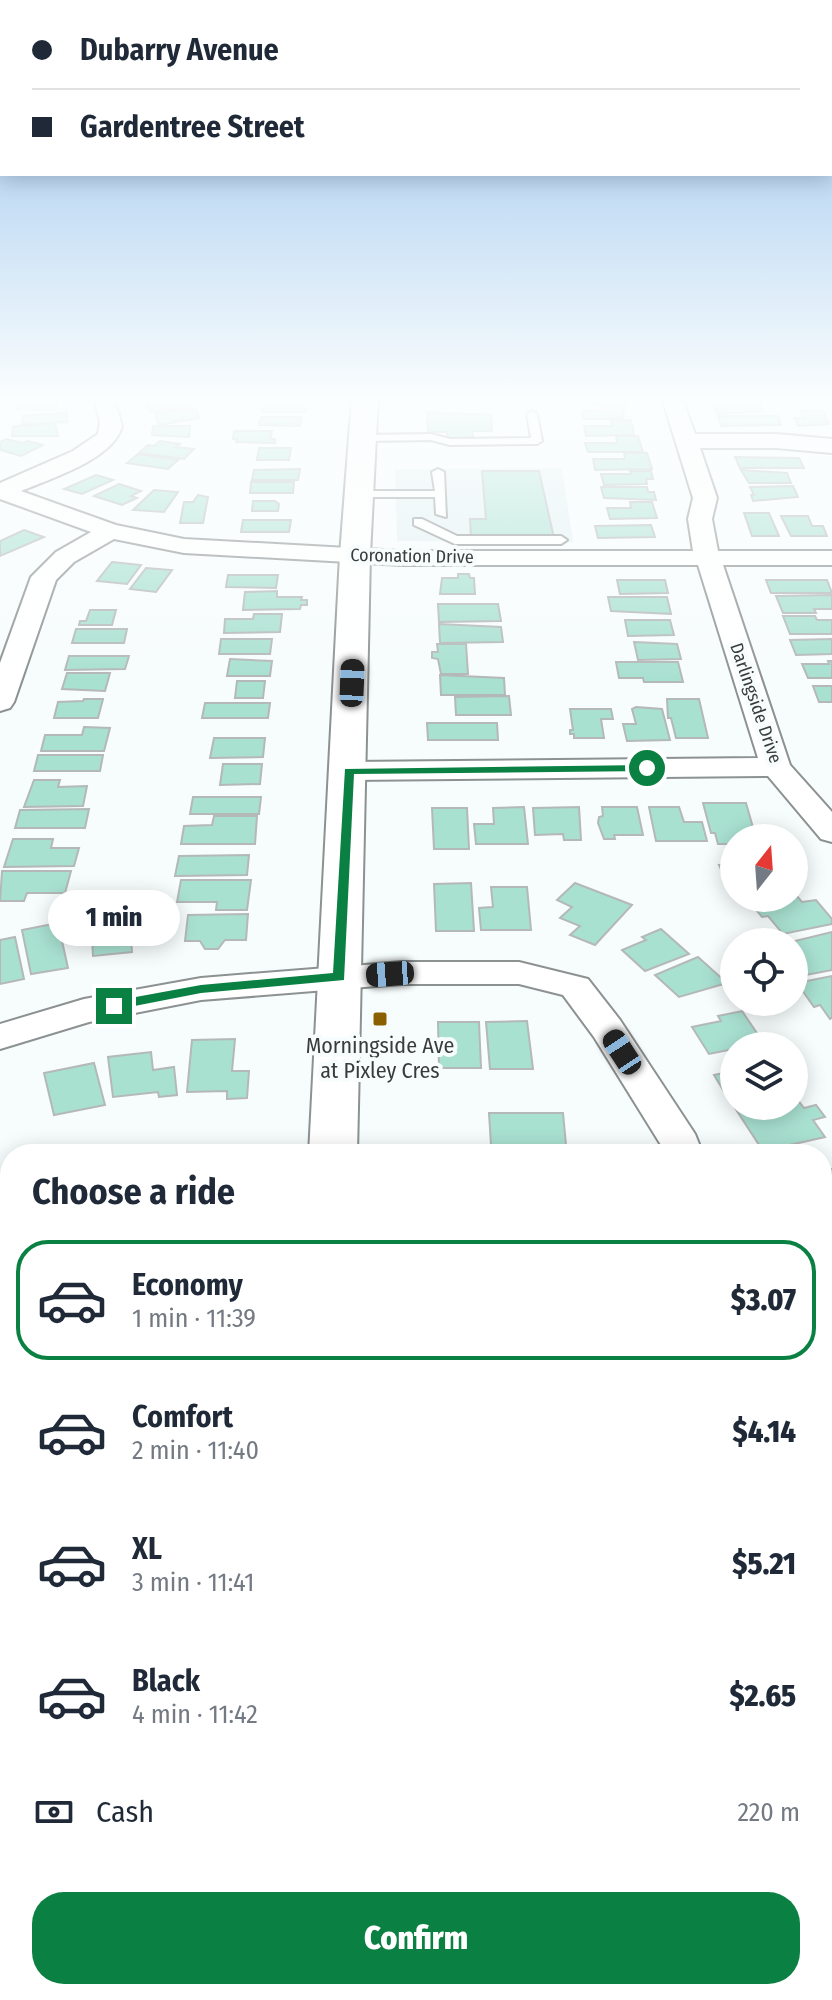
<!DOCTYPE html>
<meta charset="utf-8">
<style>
:root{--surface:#fff;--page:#f2f2f3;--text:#1f2937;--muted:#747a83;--line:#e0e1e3;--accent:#0b8043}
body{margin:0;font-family:"Fira Sans Condensed",sans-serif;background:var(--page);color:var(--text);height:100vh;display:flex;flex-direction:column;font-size:30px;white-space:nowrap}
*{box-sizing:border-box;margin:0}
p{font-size:26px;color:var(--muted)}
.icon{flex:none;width:44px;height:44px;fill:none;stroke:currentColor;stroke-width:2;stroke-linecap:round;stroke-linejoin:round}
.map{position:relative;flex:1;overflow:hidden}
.sheet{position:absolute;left:0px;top:1144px;width:832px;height:856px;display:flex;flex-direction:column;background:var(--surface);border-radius:32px 32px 0 0;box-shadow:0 4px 20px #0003}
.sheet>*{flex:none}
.guide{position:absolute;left:0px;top:0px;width:832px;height:176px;box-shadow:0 4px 20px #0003;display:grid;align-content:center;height:176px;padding:0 32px;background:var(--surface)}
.needle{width:52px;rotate:17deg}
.tools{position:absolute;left:720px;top:824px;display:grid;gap:16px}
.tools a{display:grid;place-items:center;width:88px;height:88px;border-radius:50%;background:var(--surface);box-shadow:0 4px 20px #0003;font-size:40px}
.end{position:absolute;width:36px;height:36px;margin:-18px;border:10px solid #0b8043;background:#fff;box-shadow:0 0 0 4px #fff}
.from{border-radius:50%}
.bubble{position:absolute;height:56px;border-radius:28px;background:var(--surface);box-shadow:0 4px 20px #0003;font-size:26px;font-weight:800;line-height:56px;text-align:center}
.car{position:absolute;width:24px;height:48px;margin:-24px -12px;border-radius:10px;box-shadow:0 0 6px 2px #0007;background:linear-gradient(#222 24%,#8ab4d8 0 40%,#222 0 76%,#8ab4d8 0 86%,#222 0)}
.guide b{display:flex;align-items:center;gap:28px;height:76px;font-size:30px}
.guide b+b{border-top:2px solid var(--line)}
.guide i{width:20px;height:20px;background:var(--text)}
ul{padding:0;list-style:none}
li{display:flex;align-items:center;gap:24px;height:120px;margin:0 16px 12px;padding:0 16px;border:4px solid transparent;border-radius:32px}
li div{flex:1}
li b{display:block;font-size:30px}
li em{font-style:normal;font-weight:800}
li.current{border-color:var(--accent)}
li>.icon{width:72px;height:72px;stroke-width:1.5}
h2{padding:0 32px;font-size:36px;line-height:96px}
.pay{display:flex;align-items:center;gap:20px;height:88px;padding:0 32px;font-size:30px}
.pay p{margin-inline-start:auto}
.primary-button{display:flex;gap:16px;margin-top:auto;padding:16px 32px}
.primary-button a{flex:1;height:92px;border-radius:32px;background:var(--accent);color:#fff;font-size:32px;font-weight:800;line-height:92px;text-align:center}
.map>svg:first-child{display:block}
.built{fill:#e3f0f1}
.building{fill:#a9e1d1;stroke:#b4b8b7;stroke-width:2}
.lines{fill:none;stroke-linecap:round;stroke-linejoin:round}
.lane-casing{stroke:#8c9191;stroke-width:4}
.street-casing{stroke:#8c9191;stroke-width:4}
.secondary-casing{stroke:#8c9191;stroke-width:4}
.lane{fill:#fff;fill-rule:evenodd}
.street{fill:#fff;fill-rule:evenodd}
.secondary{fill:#fff;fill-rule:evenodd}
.route{fill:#0b8043}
.poi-dot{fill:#8b6002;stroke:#f7fcfc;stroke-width:3}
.labels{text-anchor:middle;stroke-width:8;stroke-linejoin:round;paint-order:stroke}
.far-street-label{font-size:18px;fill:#3a3c3c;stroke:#f7fcfc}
.poi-label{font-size:22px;fill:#3a3c3c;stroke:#f7fcfc}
</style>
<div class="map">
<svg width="832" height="2000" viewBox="0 0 832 2000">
<rect width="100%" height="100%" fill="#f7fcfc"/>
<path class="built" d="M562,468L573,542L397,541L395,469Z"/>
<g class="building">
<path d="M58,398L56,410L16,409L17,400Z"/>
<path d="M163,398H200L188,399L191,408L149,412L147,402Z"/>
<path d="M578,398H624L626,404H597L579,402Z"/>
<path d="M452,399L512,398V399L452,403Z"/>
<path d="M712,402H759L763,411L717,414Z"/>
<path d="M264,404H304L306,412H262Z"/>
<path d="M603,405H624L623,419H584L582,411L605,410Z"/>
<path d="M196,409L199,418L158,425L155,412Z"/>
<path d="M800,410H822L829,424L798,426L795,418H804Z"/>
<path d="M67,412V422L22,425L23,416Z"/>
<path d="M427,412L491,415L492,431H472L473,438H448L447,432H428Z"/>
<path d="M718,416H778L781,425L721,426Z"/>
<path d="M261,417H301L300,426L259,425Z"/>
<path d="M631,420L634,435L586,436L584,426H612L611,421Z"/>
<path d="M55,424L58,436H12L13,426Z"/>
<path d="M153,426H190L189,437L152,435Z"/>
<path d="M234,431H272L270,439H275V443L236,442L237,439H233Z"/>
<path d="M616,436H638L643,452H588L585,443H617Z"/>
<path d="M6,439L22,443L28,441L43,445L21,456L0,450V442Z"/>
<path d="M160,441L180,444L176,447L194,449L184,459L139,453L148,445L154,446Z"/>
<path d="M259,448H291L289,460H257Z"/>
<path d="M624,453H647L652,469L595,470L593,459H625Z"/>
<path d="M138,454L178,460L168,469L127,463Z"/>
<path d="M735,457L799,458L804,468H740Z"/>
<path d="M300,469L298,480H252L254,470Z"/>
<path d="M741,470L787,473L791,483H749Z"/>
<path d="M482,471H539L554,538H471L470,519H486Z"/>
<path d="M630,471H651L653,479H646L647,484L604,485L601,474H631Z"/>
<path d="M96,475L113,480L82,494L64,489Z"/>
<path d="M251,482H294L293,493H250Z"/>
<path d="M119,484L141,491L131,496L137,498L122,505L94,496Z"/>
<path d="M793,486L798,497L753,501L751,495H754L750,487Z"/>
<path d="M601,487H647L648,492H654L656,500L604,498Z"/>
<path d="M154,490L178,492L164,512L133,510Z"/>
<path d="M198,495L208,497L203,523H180L184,502H193Z"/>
<path d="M253,501H275L279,504L278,511H252Z"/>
<path d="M630,502H652L657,518L610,519L607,508H631Z"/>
<path d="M744,513H769L779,536H752Z"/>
<path d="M781,516H808L812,526H823L827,536H791Z"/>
<path d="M243,520H291L289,532H241Z"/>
<path d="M651,525L655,537L598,538L595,526Z"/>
<path d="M24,530L44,537L0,556V541Z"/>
<path d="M112,562L141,565L127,584L97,581Z"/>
<path d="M146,568L172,570L156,592L130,589Z"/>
<path d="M458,574H469L470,578H474L475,594H440L442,578H458Z"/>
<path d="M228,575H278L276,588L226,587Z"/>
<path d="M617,580H665L668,593L620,594Z"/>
<path d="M766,580H827L832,593H771Z"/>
<path d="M277,591V597H302L301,600H307V605H301L300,609L243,610L245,592Z"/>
<path d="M832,595V609H814L816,613H783L776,596Z"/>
<path d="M608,597H667L671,614L611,611Z"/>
<path d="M438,604H498L501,621L439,622Z"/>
<path d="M90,610H116L112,625H79L80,621H86Z"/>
<path d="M254,614H282L280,632L224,633L225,619H253Z"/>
<path d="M783,616H815L817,620H832V634H790Z"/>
<path d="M625,620H670L674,635L628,636Z"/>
<path d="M439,624L501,627L503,642L440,643Z"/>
<path d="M76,629H127L124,643H72Z"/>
<path d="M221,639H272L270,654H219Z"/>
<path d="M832,639V654L796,655L790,640Z"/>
<path d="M634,642L677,644L681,659L638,660Z"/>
<path d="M437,644H466L468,674H441L438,659L432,658V652H438Z"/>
<path d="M69,656H129L125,669L65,670Z"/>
<path d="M230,659L272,661L270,676H227Z"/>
<path d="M828,661H832V678H808L802,664H829Z"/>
<path d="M616,662H678L683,682H644L643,678H619Z"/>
<path d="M67,673H110L105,691L62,689Z"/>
<path d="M440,675L504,678L505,695H441Z"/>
<path d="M237,681H265L263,698H235Z"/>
<path d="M813,686H832V702H819Z"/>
<path d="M509,696L511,715H456L455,697Z"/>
<path d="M84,699H103L98,718H54L58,702L83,701Z"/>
<path d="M667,699H699L708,738H676L671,718H668Z"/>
<path d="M205,703H270L268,718H202Z"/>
<path d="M636,707L662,709L670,740L627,741L623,724H636L632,709Z"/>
<path d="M570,709H611L613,719H601L604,738H574V734H570V730H573Z"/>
<path d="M427,723H497L498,740H428Z"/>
<path d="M84,727L110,728L104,751H41L45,735H82Z"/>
<path d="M214,738H265L263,757L210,758Z"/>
<path d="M38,755H103L100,771H34Z"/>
<path d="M223,764H262L260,784L220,785Z"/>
<path d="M34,780H60L58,787L87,786L83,806L24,807Z"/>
<path d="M193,797H261L259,814H190Z"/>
<path d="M703,803H746L756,838H734V844H718L715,833H711Z"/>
<path d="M524,807L528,844H476L474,824H494L493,808Z"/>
<path d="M579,807L581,840H564L563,834L535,835L533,808Z"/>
<path d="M602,807H637L643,835H614L615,839H604L598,823L599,817L603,816Z"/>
<path d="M649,807H679L684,822H702L707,841H656Z"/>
<path d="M432,808H467L469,849H434Z"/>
<path d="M89,809L85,828H15L20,810Z"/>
<path d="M214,816H257L255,844H181L184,826L212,825Z"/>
<path d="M13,839H53L51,848H79L74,866L4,867Z"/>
<path d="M249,855L247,875L175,876L179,856Z"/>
<path d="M734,864V888L730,889L719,865Z"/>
<path d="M2,871H71L65,893H27L24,901H0Z"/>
<path d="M181,880H251L247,910H216L217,902H177Z"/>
<path d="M471,883L474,931H436L434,884Z"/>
<path d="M575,883L632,905L595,945L570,935L580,926L560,918L572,907L557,900Z"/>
<path d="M491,887H527L531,930H481L479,908L493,907Z"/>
<path d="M795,894L802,902L816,900L832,919V924L783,934L768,916L762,917L752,905L745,906L741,901L794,898Z"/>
<path d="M129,914L132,952L93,956L91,917Z"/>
<path d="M248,914L246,940H225L218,949H205L200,941H185L188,915Z"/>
<path d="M58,923L68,968L31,974L22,930Z"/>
<path d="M661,929L689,954L645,971L622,950L646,940L642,937Z"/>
<path d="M832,932V970L801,976L794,966V942H791Z"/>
<path d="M15,937L24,979L0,984V940Z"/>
<path d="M698,957L727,983L679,997L655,975Z"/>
<path d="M832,976V1018L830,1019L820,1005L814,1007L797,983Z"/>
<path d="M742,1011L763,1042L734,1046V1049L709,1054L692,1027L721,1021L718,1016Z"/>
<path d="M527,1021L533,1069H490L486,1022Z"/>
<path d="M438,1022H479L481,1068H439Z"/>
<path d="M235,1039L232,1071H249L247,1098L227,1099V1091L187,1092L192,1040Z"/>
<path d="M151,1052L153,1070L174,1067L177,1095L159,1097L158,1092L113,1097L108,1057Z"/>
<path d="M94,1063L105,1105L54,1115L44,1073Z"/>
<path d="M734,1071V1103H731L714,1075Z"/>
<path d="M794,1095L804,1108L816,1105L825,1117L813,1120L825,1137L763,1151L735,1108L794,1106Z"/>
<path d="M489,1113H563L566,1145H491Z"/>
<rect x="822" y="1169" width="10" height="33"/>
<path d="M822,1211L828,1223H832V1260H822Z"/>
<path d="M822,1294H832V1328L825,1329L822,1321Z"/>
<path d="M10,1353V1415L0,1414V1385Z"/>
<path d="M8,1542L10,1543V1628L0,1627V1563Z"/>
<path d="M0,1719L10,1729V1739L0,1748Z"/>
</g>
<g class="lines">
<defs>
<g id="lane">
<path d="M532,411L537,414L542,441L537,444L450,445L431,440L363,441L358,438L363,435L431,434L450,439L531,438L527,414Z"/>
<path d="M438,469L444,472L446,517L436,514L435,497H359L353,494L359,491H435L432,472Z"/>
<path d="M414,519H422L457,536H561L567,540L561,544H455L414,525Z"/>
</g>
<g id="street">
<path d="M94,398H114L122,426C114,459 50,479 21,491L116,525L184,539L402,551H693L688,519L693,498L662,398H682L695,434H776L832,439V453L776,448H700L717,498L712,519L718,551H832V565H723L790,765L832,812V842L821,839L768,776L349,780L338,777L334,771L338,765L349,762L758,758L698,565H402L184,553L114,539L74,562L56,580L14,702L10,708L0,711V663L31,577L56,552L91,532L0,499V483L73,451L98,434L100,422Z"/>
<path d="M402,962H519L588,979L620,1020L695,1134L703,1154H663L661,1145L594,1037L563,995L519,984H402L201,1000L89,1022L0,1049V1024L84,999L201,978Z"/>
<path d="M822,1628L832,1632V1690L822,1686Z"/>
</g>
<g id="secondary">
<path d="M352,398H378L370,555L357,1154H309L340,555Z"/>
<rect x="264" y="1990" width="74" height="10"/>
</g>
</defs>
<use href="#lane" class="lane-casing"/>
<use href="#street" class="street-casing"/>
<use href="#secondary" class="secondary-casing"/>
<use href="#lane" class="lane"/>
<use href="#street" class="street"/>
<use href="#secondary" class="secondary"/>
</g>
<linearGradient id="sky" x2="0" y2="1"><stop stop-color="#8fbeeb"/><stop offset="0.59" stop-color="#fbfefe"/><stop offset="1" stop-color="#fbfefe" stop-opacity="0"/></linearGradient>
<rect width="832" height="678" fill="url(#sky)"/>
<path class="route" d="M647,765L652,768L651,771L354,774L344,980L201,993L114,1010L107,1006L114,1001L201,985L333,973L345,769Z"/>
<rect class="poi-dot" x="372" y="1011" width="16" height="16" rx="4"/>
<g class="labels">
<g class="far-street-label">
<text transform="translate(412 556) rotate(1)" y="6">Coronation Drive</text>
<text transform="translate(756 703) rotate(71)" y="6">Darlingside Drive</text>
</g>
<g class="poi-label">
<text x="380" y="1053">Morningside Ave<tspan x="380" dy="25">at Pixley Cres</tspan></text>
</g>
</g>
</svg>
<div class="tools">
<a><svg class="needle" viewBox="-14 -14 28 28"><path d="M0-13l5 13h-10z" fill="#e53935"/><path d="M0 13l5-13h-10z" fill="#747a83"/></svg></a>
<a><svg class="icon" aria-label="locate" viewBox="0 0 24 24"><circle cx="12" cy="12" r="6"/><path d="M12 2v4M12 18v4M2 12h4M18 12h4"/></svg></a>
<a><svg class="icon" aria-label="layers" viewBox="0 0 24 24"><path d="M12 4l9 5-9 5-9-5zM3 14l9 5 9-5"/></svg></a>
</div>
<i class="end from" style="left:647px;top:768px"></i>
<i class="end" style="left:114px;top:1006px"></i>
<div class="bubble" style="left:48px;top:890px;width:132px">1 min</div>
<i class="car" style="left:352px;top:683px;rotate:2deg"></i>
<i class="car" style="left:390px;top:974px;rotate:266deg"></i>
<i class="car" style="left:622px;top:1052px;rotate:327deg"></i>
<div class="guide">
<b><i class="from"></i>Dubarry Avenue</b>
<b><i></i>Gardentree Street</b>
</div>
<section class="sheet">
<h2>Choose a ride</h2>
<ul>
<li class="current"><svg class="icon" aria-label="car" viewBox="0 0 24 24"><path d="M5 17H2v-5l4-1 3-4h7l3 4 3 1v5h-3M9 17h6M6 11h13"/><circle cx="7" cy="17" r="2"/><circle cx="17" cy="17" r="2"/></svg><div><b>Economy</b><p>1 min · 11:39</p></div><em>$3.07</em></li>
<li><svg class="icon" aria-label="car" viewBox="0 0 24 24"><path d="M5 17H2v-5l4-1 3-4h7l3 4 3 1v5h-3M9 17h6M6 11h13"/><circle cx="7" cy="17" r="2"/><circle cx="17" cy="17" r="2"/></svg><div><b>Comfort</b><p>2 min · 11:40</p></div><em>$4.14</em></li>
<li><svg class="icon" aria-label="car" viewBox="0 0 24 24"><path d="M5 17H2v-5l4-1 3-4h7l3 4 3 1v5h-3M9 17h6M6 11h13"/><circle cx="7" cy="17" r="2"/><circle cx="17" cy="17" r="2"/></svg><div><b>XL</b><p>3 min · 11:41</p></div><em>$5.21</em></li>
<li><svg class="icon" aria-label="car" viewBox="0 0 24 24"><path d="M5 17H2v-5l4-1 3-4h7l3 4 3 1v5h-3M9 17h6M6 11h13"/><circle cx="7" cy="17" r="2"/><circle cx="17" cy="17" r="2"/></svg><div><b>Black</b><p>4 min · 11:42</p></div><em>$2.65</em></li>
</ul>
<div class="pay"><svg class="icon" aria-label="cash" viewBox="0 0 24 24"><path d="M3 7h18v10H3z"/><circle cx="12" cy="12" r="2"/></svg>Cash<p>220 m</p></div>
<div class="primary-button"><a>Confirm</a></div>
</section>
</div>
